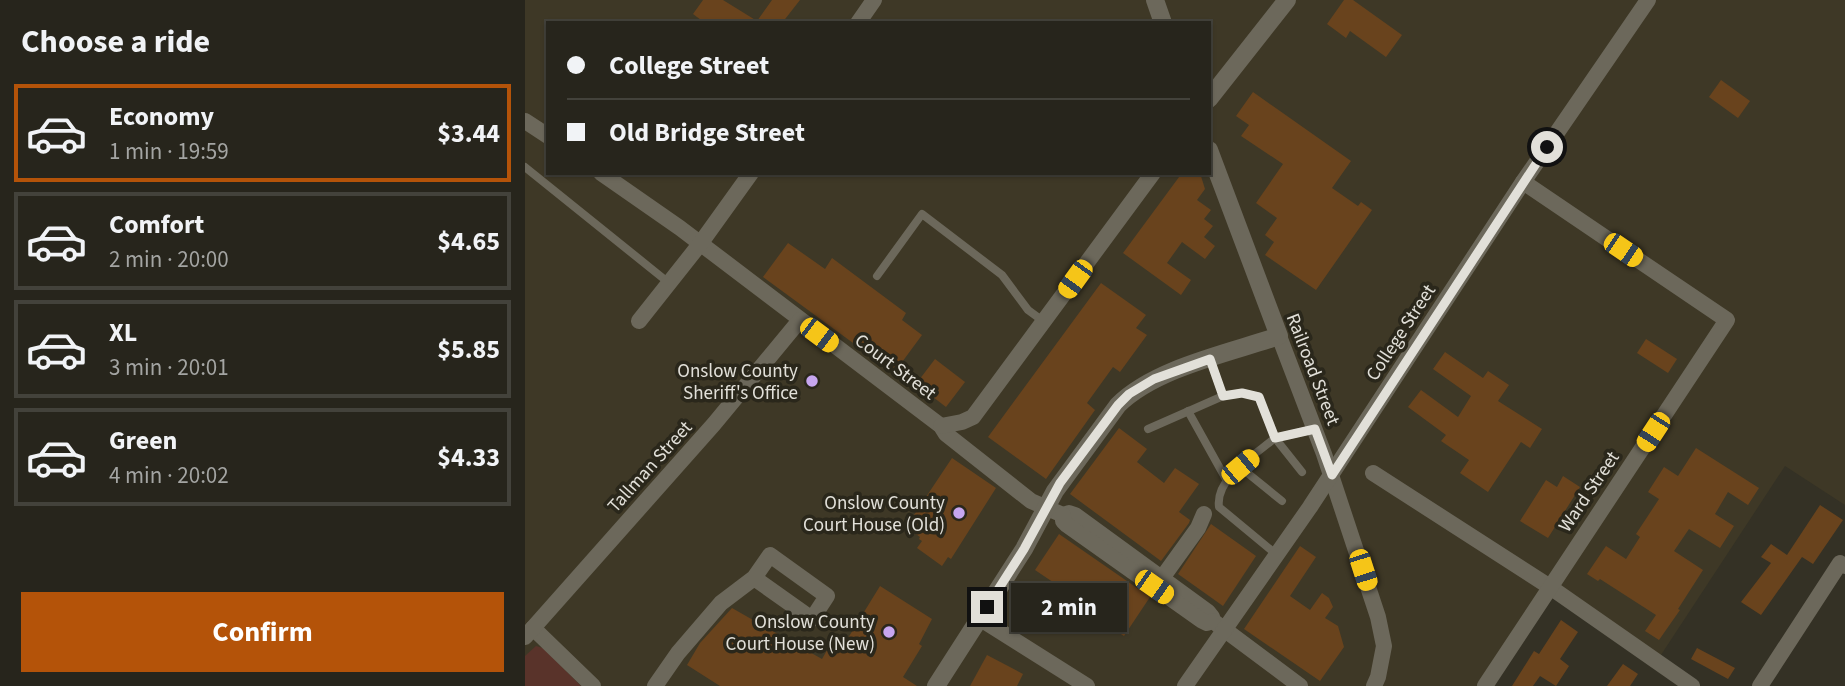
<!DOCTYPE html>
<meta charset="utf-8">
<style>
:root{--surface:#27251c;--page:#333129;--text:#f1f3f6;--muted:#a4a5a3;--line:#43423b;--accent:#b45309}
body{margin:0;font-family:"Source Sans 3",sans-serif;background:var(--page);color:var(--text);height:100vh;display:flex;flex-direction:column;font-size:26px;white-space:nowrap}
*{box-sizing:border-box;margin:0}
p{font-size:23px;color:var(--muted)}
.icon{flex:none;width:38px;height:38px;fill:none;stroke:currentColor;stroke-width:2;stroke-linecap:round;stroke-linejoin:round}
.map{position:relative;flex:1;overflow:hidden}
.panel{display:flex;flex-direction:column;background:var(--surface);width:525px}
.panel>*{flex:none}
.banner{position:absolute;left:21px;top:21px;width:665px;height:154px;border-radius:0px;box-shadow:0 2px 5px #0004,0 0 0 2px var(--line);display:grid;align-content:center;height:154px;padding:0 21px;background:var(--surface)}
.end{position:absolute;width:32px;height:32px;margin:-16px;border:9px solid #e2e0d9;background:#111;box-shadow:0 0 0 4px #111}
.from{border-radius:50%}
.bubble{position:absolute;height:49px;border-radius:0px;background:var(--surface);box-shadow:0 2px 5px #0004,0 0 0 2px var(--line);font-size:23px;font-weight:700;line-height:49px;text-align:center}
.car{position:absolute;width:21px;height:42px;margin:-21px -10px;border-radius:9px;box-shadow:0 0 5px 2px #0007;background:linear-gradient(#f5c518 24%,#345 0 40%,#f5c518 0 76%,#345 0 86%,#f5c518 0)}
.banner b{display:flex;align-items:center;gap:24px;height:66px;font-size:26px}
.banner b+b{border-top:2px solid var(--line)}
.banner i{width:18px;height:18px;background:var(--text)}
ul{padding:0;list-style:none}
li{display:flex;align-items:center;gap:21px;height:98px;margin:0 14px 10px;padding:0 7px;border:4px solid var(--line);border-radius:0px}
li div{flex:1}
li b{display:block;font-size:26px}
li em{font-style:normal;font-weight:700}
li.selected{border-color:var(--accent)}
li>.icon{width:63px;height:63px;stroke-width:1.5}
h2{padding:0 21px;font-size:32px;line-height:84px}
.button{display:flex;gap:14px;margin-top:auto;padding:14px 21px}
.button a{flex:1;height:80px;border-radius:0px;background:var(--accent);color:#fff;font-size:28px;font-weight:700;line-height:80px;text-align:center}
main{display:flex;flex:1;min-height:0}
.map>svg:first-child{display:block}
.built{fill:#3e3826;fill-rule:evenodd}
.green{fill:#59332a}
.building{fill:#69431d}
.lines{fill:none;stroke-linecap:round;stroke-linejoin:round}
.lane{stroke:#6c685b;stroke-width:8}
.street{stroke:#6c685b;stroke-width:16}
.secondary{stroke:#6c685b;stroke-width:18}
.route{stroke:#e2e0d9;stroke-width:9}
.poi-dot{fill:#c7a6ef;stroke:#2a271b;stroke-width:2.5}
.labels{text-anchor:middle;stroke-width:7;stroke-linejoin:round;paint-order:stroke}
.street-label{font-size:19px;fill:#e2e0d9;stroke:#2a271b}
.poi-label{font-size:19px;fill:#e2e0d9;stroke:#2a271b;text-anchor:end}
</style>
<main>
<section class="panel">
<h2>Choose a ride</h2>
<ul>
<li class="selected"><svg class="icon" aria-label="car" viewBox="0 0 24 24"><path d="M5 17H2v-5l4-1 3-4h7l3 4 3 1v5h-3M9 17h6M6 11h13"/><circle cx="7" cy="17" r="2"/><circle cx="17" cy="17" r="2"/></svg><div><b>Economy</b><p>1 min · 19:59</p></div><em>$3.44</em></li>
<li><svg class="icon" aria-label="car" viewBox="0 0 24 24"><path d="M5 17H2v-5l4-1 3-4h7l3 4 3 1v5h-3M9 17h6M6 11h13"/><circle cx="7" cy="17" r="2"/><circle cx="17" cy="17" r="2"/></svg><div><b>Comfort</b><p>2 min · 20:00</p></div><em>$4.65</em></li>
<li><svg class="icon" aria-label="car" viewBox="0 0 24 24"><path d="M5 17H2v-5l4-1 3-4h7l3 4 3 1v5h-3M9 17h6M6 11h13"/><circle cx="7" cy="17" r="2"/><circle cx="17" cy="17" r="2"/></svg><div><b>XL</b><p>3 min · 20:01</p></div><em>$5.85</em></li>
<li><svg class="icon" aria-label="car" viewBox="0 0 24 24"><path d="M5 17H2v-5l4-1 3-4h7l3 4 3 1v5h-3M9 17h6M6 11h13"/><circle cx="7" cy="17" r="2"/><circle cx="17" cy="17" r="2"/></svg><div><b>Green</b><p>4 min · 20:02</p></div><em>$4.33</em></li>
</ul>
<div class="button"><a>Confirm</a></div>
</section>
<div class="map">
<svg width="1320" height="686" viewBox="0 0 1320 686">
<rect width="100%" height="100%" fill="#343125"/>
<path class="built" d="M0,0H1320V505L1260,466L1132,661L1025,587L960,686H0ZM23,23H684V173H23Z"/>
<path class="green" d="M11,646L18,648L56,686H0V656Z"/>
<g class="building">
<path d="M178,0H198L232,21L247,0H275L257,23H180L168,14Z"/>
<path d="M819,0H828L877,35L861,57L825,31L821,38L802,24Z"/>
<path d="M1196,80L1225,101L1213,118L1184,97Z"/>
<path d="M728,92L826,161L807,188L833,206L836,202L847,210L791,290L740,255L749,242L740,235L752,218L731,203L758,164L716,136L724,125L711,116Z"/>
<path d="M657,173H675L680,189L672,200L686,210L679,219L688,226L679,237L690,246L680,259L657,242L642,263L666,280L656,295L598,253Z"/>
<path d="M263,243L300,269L307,258L381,313L377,320L397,335L369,373L238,277Z"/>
<path d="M576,283L621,315L611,328L622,335L595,372L588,367L562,403L570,410L521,479L463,437Z"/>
<path d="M1121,339L1152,359L1143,373L1112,353Z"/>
<path d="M920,352L958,378L963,371L984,385L973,401L1017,429L1005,448L996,442L963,492L935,473L944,460L916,441L921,435L883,407L896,390L933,417L946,396L908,369Z"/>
<path d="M410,359L440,382L421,407L391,384Z"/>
<path d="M594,428L622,449L612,462L639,483L650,468L674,484L654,512L665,520L664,523L636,561L545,494Z"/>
<path d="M1171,448L1234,488L1223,505L1203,492L1190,514L1209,526L1195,548L1164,529L1149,551L1178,570L1153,609L1155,610L1134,640L1120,631L1131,615L1075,579L1073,581L1062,574L1081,546L1101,559L1115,537L1111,534L1134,499L1123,492L1139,467L1153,476Z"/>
<path d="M427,458L471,488L426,559L423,557L417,566L392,548L397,541L394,539L395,537L381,527Z"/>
<path d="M1038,476L1055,487L1023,538L995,521L1021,480L1032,487Z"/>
<path d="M1295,505L1318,520L1288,564L1277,557L1236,615L1216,602L1246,563L1236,557L1246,544L1262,555Z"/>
<path d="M686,524L731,556L698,606L653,574Z"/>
<path d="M534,534L625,597L599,636L579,623L573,631L544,611L553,599L510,570Z"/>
<path d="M775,546L791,557L765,596L785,610L797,593L804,598L808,607L800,618L813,626L819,647L795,681L719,629Z"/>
<path d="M355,586L407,619L394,644L397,646L378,677L392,686H195L162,665L175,643L207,608L297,659L305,645L315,651Z"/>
<path d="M1036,620L1053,632L1035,659L1044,666L1031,686L1015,676L1008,686H987L1009,651L1014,654Z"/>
<path d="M1172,648L1210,668L1203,679L1166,659Z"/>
<path d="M462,655L498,674L492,686H445Z"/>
<path d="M1098,664L1113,674L1105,686H1082Z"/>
</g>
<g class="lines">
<g class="lane">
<path d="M0,167L144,283"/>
<path d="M352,276L397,214L477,275L503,310L518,321"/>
<path d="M685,359L698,396L717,393L734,397L750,438C730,455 690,478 694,507L752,555"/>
<path d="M663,411L702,481"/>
<path d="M623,429L698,396"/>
<path d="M715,467L757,501"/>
<path d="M777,472L750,438L790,429"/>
</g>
<g class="street">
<path d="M333,23L349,0"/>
<path d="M0,121L23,136"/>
<path d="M76,173L155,228L416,426L421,434L506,501L538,515L544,513L550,515L683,612L687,617L688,621L775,686"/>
<path d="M114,321L175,244L226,173"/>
<path d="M754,336L799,454L853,617L859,646L853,677L849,686"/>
<path d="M416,426L437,422L448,417L628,173"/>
<path d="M848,473L1025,587L1167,686"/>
<path d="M538,515V521L542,525L676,620L682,623L688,621"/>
<path d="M637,578L673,528L679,514"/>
<path d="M454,618L562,686"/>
<path d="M8,628L68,686"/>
<path d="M0,637L189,424L275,320"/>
<path d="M130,686L153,653L196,603L229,578L245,555L302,596L287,619L229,578"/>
<path d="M660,686L785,507L998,182L1123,0"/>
<path d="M960,686L1202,320L998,182"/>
<path d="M1235,686L1315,563L1320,566"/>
</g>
<g class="secondary">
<path d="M630,0L638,23"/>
<path d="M684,99L762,0"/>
<path d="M411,686L499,549L530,491L593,405C630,368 704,353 754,336L684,150"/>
</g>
</g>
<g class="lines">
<path class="route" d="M462,607L499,549L535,483L593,405L604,394L629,379L685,359L698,396L717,393L734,397L750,438L790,429L807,475L1022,147"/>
</g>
<g class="poi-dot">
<circle cx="287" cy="381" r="7"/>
<circle cx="434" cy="513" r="7"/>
<circle cx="364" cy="632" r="7"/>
</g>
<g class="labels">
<g class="street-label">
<text transform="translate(875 332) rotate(-57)" y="7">College Street</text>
<text transform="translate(371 366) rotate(37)" y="7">Court Street</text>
<text transform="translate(789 369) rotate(69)" y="7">Railroad Street</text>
<text transform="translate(124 466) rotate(-48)" y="7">Tallman Street</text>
<text transform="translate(1063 491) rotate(-56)" y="7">Ward Street</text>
</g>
<g class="poi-label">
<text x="273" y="377">Onslow County<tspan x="273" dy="22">Sheriff's Office</tspan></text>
<text x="420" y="509">Onslow County<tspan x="420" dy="22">Court House (Old)</tspan></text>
<text x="350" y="628">Onslow County<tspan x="350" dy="22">Court House (New)</tspan></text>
</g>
</g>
</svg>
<i class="end from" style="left:1022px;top:147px"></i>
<i class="end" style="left:462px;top:607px"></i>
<div class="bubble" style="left:486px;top:583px;width:116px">2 min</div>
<i class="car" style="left:1098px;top:250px;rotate:124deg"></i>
<i class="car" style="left:550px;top:279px;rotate:216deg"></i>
<i class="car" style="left:294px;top:335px;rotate:127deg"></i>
<i class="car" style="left:1128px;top:432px;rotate:213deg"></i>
<i class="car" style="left:715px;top:467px;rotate:50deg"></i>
<i class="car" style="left:838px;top:570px;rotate:162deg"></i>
<i class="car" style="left:629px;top:587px;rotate:125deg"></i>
<div class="banner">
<b><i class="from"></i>College Street</b>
<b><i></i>Old Bridge Street</b>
</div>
</div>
</main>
